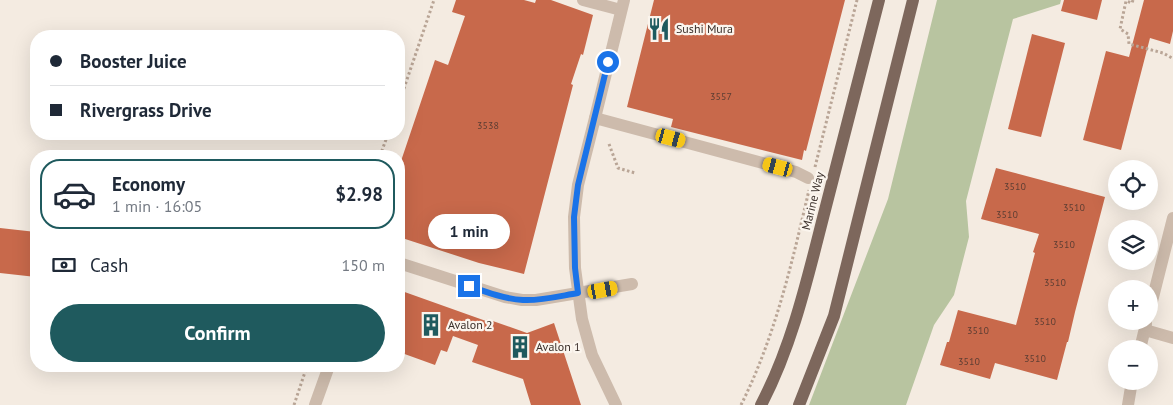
<!DOCTYPE html>
<meta charset="utf-8">
<style>
:root{--surface:#fff;--page:#f2f2f3;--text:#1f2937;--muted:#747a83;--line:#e0e1e3;--accent:#1f5a5e}
body{margin:0;font-family:"PT Sans",sans-serif;background:var(--page);color:var(--text);height:100vh;display:flex;flex-direction:column;font-size:19px;white-space:nowrap}
*{box-sizing:border-box;margin:0}
p{font-size:16px;color:var(--muted)}
.icon{flex:none;width:28px;height:28px;fill:none;stroke:currentColor;stroke-width:2;stroke-linecap:round;stroke-linejoin:round}
.map{position:relative;flex:1;overflow:hidden}
.side{position:absolute;left:30px;top:150px;width:375px;height:222px;display:flex;flex-direction:column;background:var(--surface);border-radius:20px;box-shadow:0 5px 20px #0002}
.side>*{flex:none}
.top-card{position:absolute;left:30px;top:30px;width:375px;height:110px;border-radius:20px;box-shadow:0 5px 20px #0002;display:grid;align-content:center;height:110px;padding:0 20px;background:var(--surface)}
.tools{position:absolute;left:1108px;top:160px;display:grid;gap:10px}
.tools a{display:grid;place-items:center;width:50px;height:50px;border-radius:50%;background:var(--surface);box-shadow:0 5px 20px #0002;font-size:25px}
.end{position:absolute;width:22px;height:22px;margin:-11px;border:6px solid #1a73e8;background:#fff;box-shadow:0 0 0 2px #fff}
.from{border-radius:50%}
.bubble{position:absolute;height:35px;border-radius:18px;background:var(--surface);box-shadow:0 5px 20px #0002;font-size:16px;font-weight:800;line-height:35px;text-align:center}
.car{position:absolute;width:15px;height:30px;margin:-15px -8px;border-radius:6px;box-shadow:0 0 4px 1px #0007;background:linear-gradient(#f5c518 24%,#345 0 40%,#f5c518 0 76%,#345 0 86%,#f5c518 0)}
.top-card b{display:flex;align-items:center;gap:18px;height:48px;font-size:19px}
.top-card b+b{border-top:1px solid var(--line)}
.top-card i{width:12px;height:12px;background:var(--text)}
ul{padding:9px 0 0;list-style:none}
li{display:flex;align-items:center;gap:15px;height:70px;margin:0 10px 8px;padding:0 10px;border:2px solid transparent;border-radius:20px}
li div{flex:1}
li b{display:block;font-size:19px}
li em{font-style:normal;font-weight:800}
li.active{border-color:var(--accent)}
li>.icon{width:45px;height:45px;stroke-width:1.5}
.pay{display:flex;align-items:center;gap:12px;height:55px;padding:0 20px;font-size:19px}
.pay p{margin-inline-start:auto}
.action{display:flex;gap:10px;margin-top:auto;padding:10px 20px}
.action a{flex:1;height:58px;border-radius:30px;background:var(--accent);color:#fff;font-size:20px;font-weight:800;line-height:58px;text-align:center}
.map>svg:first-child{display:block}
.green{fill:#b8c4a0}
.building{fill:#c8694b}
.lines{fill:none;stroke-linecap:round;stroke-linejoin:round}
.path{stroke:#b9a596;stroke-width:3;stroke-dasharray:2.5 2.5;stroke-linecap:butt}
.minor{stroke:#cdbbac;stroke-width:12}
.major{stroke:#7d675c;stroke-width:12}
.route{stroke:#1a73e8;stroke-width:6}
.labels{text-anchor:middle;stroke-width:4.5;stroke-linejoin:round;paint-order:stroke}
.number-label{font-size:10px;fill:#5e3e33}
.poi-label{font-size:12px;fill:#3b302b;stroke:#fbf5ee;text-anchor:start}
.street-label{font-size:12px;fill:#3b302b;stroke:#fbf5ee}
</style>
<div class="map">
<svg width="1173" height="405" viewBox="0 0 1173 405">
<rect width="100%" height="100%" fill="#f4ebe1"/>
<path class="green" d="M937,0H1061L1060,4L1013,19L966,201L969,237L954,295L934,325L906,405H809L888,199Z"/>
<g class="building">
<path d="M456,0H524L535,3L536,0H551L593,15L583,55L581,54L571,84L573,85L524,274L479,263L399,237V167L435,60L448,65L465,16L452,12Z"/>
<path d="M654,0H845L806,151L804,150L802,160L671,127L673,119L627,107Z"/>
<path d="M1064,0H1102L1097,20L1061,11Z"/>
<path d="M1144,0H1173V31L1170,44L1150,38L1121,150L1083,140L1106,51L1129,57Z"/>
<path d="M1032,34L1065,43L1041,137L1008,129Z"/>
<path d="M996,168L1105,197L1075,312L1068,342H1067L1057,380L995,363L990,379L940,365L947,342H949L958,310L1016,325L1035,253L1033,252L1039,234L981,219Z"/>
<path d="M0,228L36,232V277L0,273Z"/>
<path d="M399,290L486,321L487,319L527,333L554,323L581,405H531L523,379L472,362L478,345L453,336L447,352L441,350L435,365L399,352Z"/>
</g>
<g class="lines">
<g class="path">
<path d="M1133,0L1132,3L1126,1L1120,29L1128,34L1129,44L1163,53L1172,58"/>
<path d="M399,103L434,0"/>
<path d="M609,144L618,168L635,173"/>
<path d="M380,156L388,134"/>
<path d="M815,167L857,0"/>
<path d="M294,405L307,366"/>
<path d="M741,405C775,337 792,263 809,190"/>
</g>
<g class="minor">
<path d="M583,0L621,10"/>
<path d="M595,118L796,172L808,178"/>
<path d="M399,263L505,297L522,300H536L632,284"/>
<path d="M1149,313L1173,218"/>
<path d="M1145,330L1173,338"/>
<path d="M1140,349L1146,324"/>
<path d="M315,405L329,366"/>
<path d="M616,405L592,355L582,319L575,268L574,217L578,185L595,118L624,0"/>
<path d="M1128,405L1132,381"/>
</g>
<g class="major">
<path d="M761,405C793,344 808,276 825,210C843,140 861,70 879,0"/>
<path d="M799,405L834,316L913,0"/>
</g>
</g>
<g class="lines">
<path class="route" d="M469,286C486,292 505,299 523,300C541,301 560,296 578,293L575,268L574,217L578,185L608,62"/>
</g>
<defs>
<symbol id="restaurant-bare" viewBox="-9 -9 18 18"><path d="M-5-6h1v4h1v-4h1v4h1v-4h1v5L-1.5 .5V6h-2V.5L-5-1ZM5-6V6H3V1.5H1.5Q1.5-4 5-6Z" fill="#1f5a5e" stroke="#fbf5ee" stroke-width="2.5" paint-order="stroke"/></symbol>
<symbol id="building-bare" viewBox="-9 -9 18 18"><path d="M-4-6H4V6H1V3H-1V6H-4ZM-2.5-4.3h1.7v1.8h-1.7ZM.8-4.3h1.7v1.8H.8ZM-2.5-1h1.7V.8h-1.7ZM.8-1h1.7V.8H.8Z" fill="#1f5a5e" stroke="#fbf5ee" stroke-width="2.5" paint-order="stroke"/></symbol>
</defs>
<g fill-rule="evenodd">
<use href="#restaurant-bare" x="643" y="13" width="32" height="32"/>
<use href="#building-bare" x="415" y="309" width="32" height="32"/>
<use href="#building-bare" x="504" y="331" width="32" height="32"/>
</g>
<g class="labels">
<g class="number-label">
<text x="721" y="100">3557</text>
<text x="488" y="129">3538</text>
<text x="1015" y="190">3510</text>
<text x="1074" y="211">3510</text>
<text x="1007" y="218">3510</text>
<text x="1064" y="248">3510</text>
<text x="1055" y="286">3510</text>
<text x="1045" y="325">3510</text>
<text x="978" y="334">3510</text>
<text x="1035" y="362">3510</text>
<text x="969" y="365">3510</text>
</g>
<g class="poi-label">
<text x="676" y="33">Sushi Mura</text>
<text x="448" y="329">Avalon 2</text>
<text x="536" y="351">Avalon 1</text>
</g>
<g class="street-label">
<text transform="translate(813 201) rotate(-76)" y="4">Marine Way</text>
</g>
</g>
</svg>
<div class="tools">
<a><svg class="icon" aria-label="locate" viewBox="0 0 24 24"><circle cx="12" cy="12" r="6"/><path d="M12 2v4M12 18v4M2 12h4M18 12h4"/></svg></a>
<a><svg class="icon" aria-label="layers" viewBox="0 0 24 24"><path d="M12 4l9 5-9 5-9-5zM3 14l9 5 9-5"/></svg></a>
<a>+</a>
<a>−</a>
</div>
<i class="end from" style="left:608px;top:62px"></i>
<i class="end" style="left:469px;top:286px"></i>
<div class="bubble" style="left:428px;top:214px;width:82px">1 min</div>
<i class="car" style="left:671px;top:138px;rotate:105deg"></i>
<i class="car" style="left:778px;top:167px;rotate:285deg"></i>
<i class="car" style="left:603px;top:290px;rotate:80deg"></i>
<div class="top-card">
<b><i class="from"></i>Booster Juice</b>
<b><i></i>Rivergrass Drive</b>
</div>
<section class="side">
<ul>
<li class="active"><svg class="icon" aria-label="car" viewBox="0 0 24 24"><path d="M5 17H2v-5l4-1 3-4h7l3 4 3 1v5h-3M9 17h6M6 11h13"/><circle cx="7" cy="17" r="2"/><circle cx="17" cy="17" r="2"/></svg><div><b>Economy</b><p>1 min · 16:05</p></div><em>$2.98</em></li>
</ul>
<div class="pay"><svg class="icon" aria-label="cash" viewBox="0 0 24 24"><path d="M3 7h18v10H3z"/><circle cx="12" cy="12" r="2"/></svg>Cash<p>150 m</p></div>
<div class="action"><a>Confirm</a></div>
</section>
</div>
